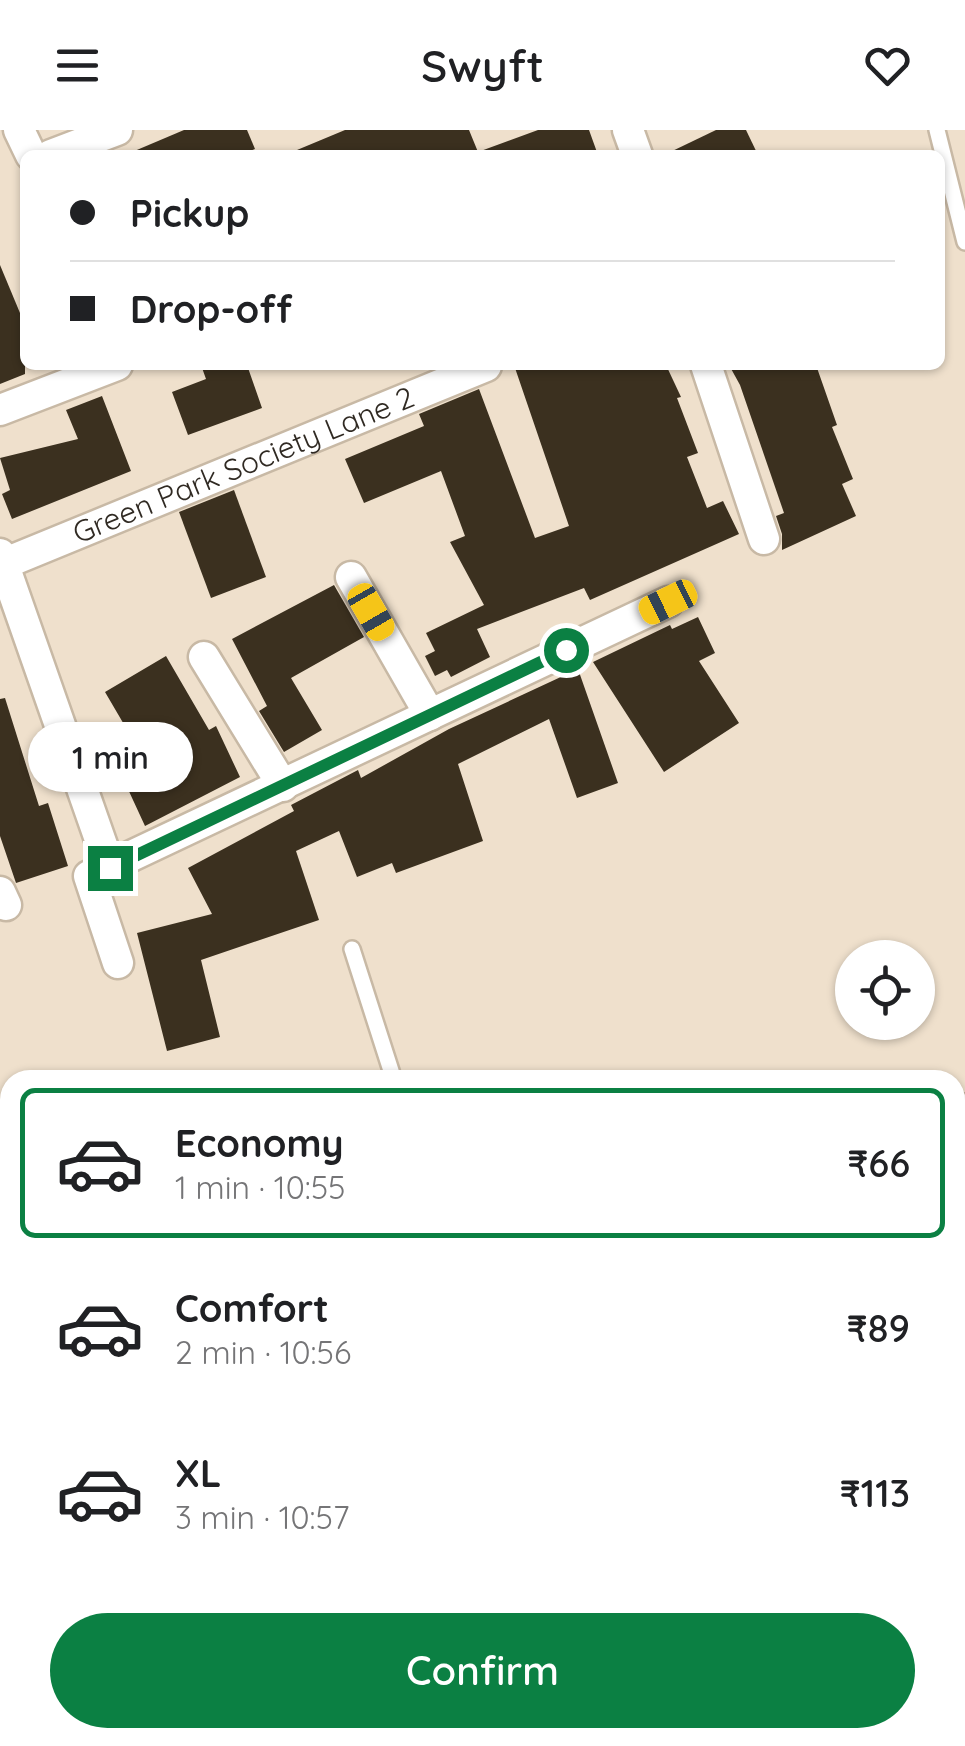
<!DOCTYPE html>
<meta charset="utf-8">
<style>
:root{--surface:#fff;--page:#f2f2f2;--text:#202124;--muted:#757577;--line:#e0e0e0;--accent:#0b8043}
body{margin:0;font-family:Quicksand,sans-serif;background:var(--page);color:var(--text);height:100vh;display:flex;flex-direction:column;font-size:38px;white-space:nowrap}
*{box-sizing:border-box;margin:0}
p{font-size:32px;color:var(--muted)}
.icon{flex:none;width:55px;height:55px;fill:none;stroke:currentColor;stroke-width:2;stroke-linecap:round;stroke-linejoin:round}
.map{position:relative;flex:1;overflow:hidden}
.sheet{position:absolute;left:0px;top:940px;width:965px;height:678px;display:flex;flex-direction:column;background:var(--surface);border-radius:30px 30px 0 0;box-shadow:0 2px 8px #0004}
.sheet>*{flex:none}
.banner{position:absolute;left:20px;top:20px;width:925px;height:220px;border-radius:15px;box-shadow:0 2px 8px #0004;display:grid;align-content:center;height:220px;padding:0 50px;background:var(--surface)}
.controls{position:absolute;left:835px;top:810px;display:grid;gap:20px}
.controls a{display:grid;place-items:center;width:100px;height:100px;border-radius:50%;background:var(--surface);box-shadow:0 2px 8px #0004;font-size:50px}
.end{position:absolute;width:45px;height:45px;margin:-22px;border:12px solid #0b8043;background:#fff;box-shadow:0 0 0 5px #fff}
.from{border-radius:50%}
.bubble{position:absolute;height:70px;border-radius:35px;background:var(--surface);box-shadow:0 2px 8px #0004;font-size:32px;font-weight:600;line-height:70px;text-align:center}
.car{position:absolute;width:30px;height:60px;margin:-30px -15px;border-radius:12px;box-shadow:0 0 8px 2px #0007;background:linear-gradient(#f5c518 24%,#345 0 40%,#f5c518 0 76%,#345 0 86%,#f5c518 0)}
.banner b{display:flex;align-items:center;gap:35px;height:95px;font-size:38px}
.banner b+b{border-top:2px solid var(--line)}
.banner i{width:25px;height:25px;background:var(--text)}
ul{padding:18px 0 0;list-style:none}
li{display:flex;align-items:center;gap:30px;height:150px;margin:0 20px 15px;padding:0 30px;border:5px solid transparent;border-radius:15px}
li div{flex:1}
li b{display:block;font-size:38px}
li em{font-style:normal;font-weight:600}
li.selected{border-color:var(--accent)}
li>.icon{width:90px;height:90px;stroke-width:1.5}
.primary-button{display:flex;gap:20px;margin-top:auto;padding:20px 50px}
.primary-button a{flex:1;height:115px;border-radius:60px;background:var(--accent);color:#fff;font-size:40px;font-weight:600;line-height:115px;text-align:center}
header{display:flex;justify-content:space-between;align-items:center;height:130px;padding:0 50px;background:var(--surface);font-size:45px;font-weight:600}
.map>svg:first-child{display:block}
.building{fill:#3b301f}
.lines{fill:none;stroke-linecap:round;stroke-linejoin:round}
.service-casing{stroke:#c8b9a5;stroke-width:20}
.minor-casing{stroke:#c8b9a5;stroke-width:35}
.service{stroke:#fff;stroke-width:15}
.minor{stroke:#fff;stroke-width:30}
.route{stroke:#0b8043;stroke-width:12}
.labels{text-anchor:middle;stroke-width:10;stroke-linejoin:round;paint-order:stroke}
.street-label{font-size:30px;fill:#302a23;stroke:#fff}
</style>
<header><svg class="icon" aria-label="menu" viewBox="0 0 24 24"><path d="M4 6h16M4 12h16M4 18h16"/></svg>Swyft<svg class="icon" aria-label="heart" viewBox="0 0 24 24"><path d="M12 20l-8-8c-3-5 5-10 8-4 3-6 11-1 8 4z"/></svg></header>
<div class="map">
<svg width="965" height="1616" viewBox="0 0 965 1616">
<rect width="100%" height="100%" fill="#efe0cc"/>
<g class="building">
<path d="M184,0H247L255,19L240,25H125Z"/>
<path d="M345,0H469L478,22L538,0H589L598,25H285Z"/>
<path d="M716,0H746L758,25H664Z"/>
<path d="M0,135L25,195V244L0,254Z"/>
<path d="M201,235H247L262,278L188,305L172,262L206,249Z"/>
<path d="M514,235H666L681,267L677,268L698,323L687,327L707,378L723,371L739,404L590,470L584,458L477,499L490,527L451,547L447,540L435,546L425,526L435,521L426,503L484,475L450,412L465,406L441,341L364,373L345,329L424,296L419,284L479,259L535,408L569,396Z"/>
<path d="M729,235H816L837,295L832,297L853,349L842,354L856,386L782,420V404L776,386L784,383L740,255Z"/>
<path d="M102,266L131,341L12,389L2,364L10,360L0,328L78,309L66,280Z"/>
<path d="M234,360L266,447L211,468L179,382Z"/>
<path d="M334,455L364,507L291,548L322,600L284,622L259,581L267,576L232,509Z"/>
<path d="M698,487L715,523L699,531L739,593L664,642L593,532L670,495L672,499Z"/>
<path d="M166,526L209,600L216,596L240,647L145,696L121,644L146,632L105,562Z"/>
<path d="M578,539L618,653L577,668L549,589L458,634L483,711L396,743L392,733L357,747L339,701L296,721L319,790L201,830L220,907L167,921L137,803L212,784L188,738L294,681L291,675L358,640L361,648L449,599Z"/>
<path d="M5,568L39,676L48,673L68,736L16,753L0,706V569Z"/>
</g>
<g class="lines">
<defs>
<g id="service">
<path d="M937,0L965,112"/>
<path d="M352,819L394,950"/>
<path d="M955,973L965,972"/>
<path d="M955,1470H965"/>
<path d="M955,1567L965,1566"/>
<path d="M718,1608L722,1616"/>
<path d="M399,1616L401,1608"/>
</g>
<g id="minor">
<path d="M19,0L31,25"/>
<path d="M628,0L637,25"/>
<path d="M51,25L117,0"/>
<path d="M706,235L764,409"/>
<path d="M0,280L117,235"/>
<path d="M0,424L110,738"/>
<path id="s1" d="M3,434L486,236"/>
<path d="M351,447L430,585"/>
<path d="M204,527L283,656"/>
<path d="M0,762L6,775"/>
<path d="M118,833L89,746L668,472"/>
<path d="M0,1325L10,1345"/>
<path d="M144,1608L149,1616"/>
</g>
</defs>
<use href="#service" class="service-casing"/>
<use href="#minor" class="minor-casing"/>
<use href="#service" class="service"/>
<use href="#minor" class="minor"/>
</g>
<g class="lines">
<path class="route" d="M110,738L566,520"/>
</g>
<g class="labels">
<g class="street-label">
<text dy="10" stroke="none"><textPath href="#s1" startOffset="260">Green Park Society Lane 2</textPath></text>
</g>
</g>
</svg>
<div class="controls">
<a><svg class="icon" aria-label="locate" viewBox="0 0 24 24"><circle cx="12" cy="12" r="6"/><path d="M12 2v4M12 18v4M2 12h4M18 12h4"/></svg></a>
</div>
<i class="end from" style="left:566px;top:520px"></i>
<i class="end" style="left:110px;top:738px"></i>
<div class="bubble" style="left:28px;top:592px;width:165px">1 min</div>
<i class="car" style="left:668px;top:472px;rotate:244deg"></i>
<i class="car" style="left:371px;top:482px;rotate:150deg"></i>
<div class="banner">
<b><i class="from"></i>Pickup</b>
<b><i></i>Drop-off</b>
</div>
<section class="sheet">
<ul>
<li class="selected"><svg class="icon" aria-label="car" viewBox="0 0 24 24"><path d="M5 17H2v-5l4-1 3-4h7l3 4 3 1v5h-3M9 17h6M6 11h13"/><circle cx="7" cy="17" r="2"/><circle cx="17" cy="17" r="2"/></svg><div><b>Economy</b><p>1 min · 10:55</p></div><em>₹66</em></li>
<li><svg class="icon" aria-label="car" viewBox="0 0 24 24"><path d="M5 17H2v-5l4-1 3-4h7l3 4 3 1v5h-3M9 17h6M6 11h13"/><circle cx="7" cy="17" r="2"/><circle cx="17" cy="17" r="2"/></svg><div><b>Comfort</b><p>2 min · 10:56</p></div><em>₹89</em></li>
<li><svg class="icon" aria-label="car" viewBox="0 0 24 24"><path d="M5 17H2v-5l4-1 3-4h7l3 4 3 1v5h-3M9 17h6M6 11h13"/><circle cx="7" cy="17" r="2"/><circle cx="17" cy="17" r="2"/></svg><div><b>XL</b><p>3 min · 10:57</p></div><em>₹113</em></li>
</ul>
<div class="primary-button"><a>Confirm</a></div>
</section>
</div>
